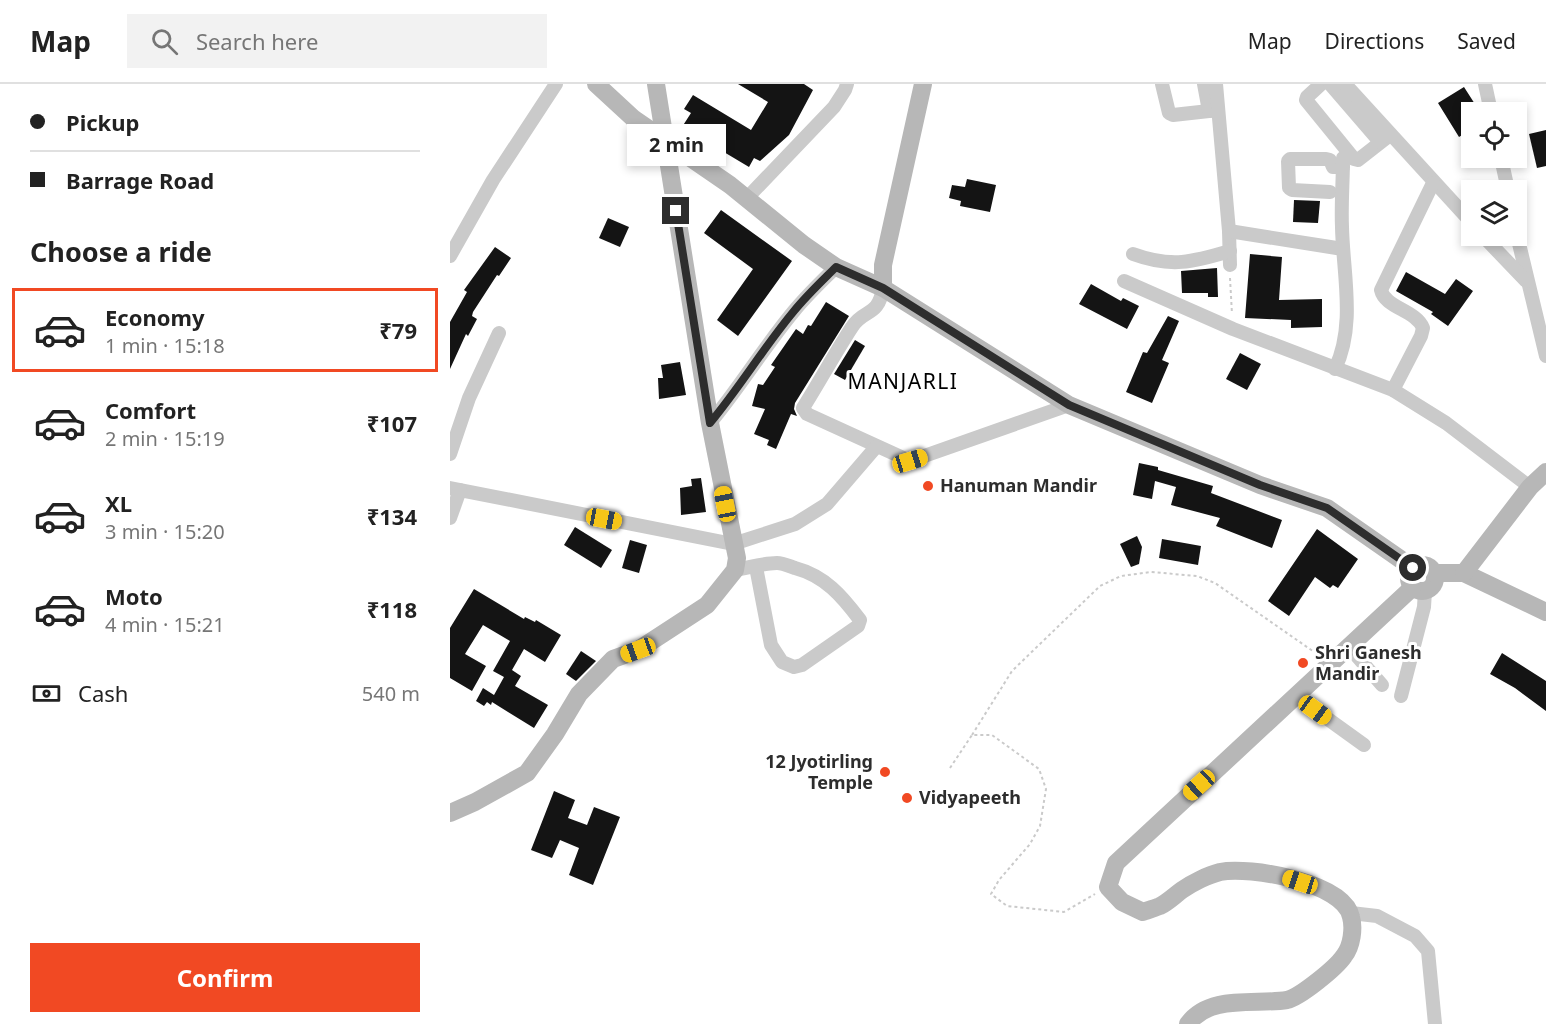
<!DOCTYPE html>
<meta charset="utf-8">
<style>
:root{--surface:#fff;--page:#f2f2f2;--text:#222;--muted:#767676;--line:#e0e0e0;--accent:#f14923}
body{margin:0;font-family:"Noto Sans",sans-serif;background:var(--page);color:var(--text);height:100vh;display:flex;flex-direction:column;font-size:22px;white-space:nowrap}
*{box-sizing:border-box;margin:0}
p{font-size:20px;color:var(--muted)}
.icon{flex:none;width:33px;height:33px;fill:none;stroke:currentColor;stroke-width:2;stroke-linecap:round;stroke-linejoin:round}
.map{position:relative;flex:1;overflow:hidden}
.sheet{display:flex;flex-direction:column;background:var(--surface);width:450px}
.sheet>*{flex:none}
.banner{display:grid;align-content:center;height:132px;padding:0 30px;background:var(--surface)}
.tools{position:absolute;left:1011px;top:18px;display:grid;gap:12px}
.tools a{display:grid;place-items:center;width:66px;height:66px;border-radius:0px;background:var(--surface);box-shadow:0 3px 9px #0003;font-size:30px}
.end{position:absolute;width:27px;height:27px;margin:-14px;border:8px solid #2d2d2d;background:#fff;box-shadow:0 0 0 3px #fff}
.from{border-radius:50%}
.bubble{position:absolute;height:42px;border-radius:0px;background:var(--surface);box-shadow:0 3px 9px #0003;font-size:20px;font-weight:700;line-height:42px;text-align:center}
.car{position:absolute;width:18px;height:36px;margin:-18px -9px;border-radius:8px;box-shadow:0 0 4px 2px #0007;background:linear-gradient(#f5c518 24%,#345 0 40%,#f5c518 0 76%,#345 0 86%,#f5c518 0)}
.banner b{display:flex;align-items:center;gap:21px;height:57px;font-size:22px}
.banner b+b{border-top:2px solid var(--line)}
.banner i{width:15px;height:15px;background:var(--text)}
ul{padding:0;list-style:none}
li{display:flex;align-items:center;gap:18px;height:84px;margin:0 12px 9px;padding:0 18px;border:3px solid transparent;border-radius:0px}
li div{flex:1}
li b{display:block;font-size:22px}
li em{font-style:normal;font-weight:700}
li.current{border-color:var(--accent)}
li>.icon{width:54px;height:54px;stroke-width:1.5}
h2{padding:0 30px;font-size:27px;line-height:72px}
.pay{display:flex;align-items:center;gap:15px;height:66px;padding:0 30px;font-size:22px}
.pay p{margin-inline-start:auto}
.button{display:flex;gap:12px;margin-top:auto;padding:12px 30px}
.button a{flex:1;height:69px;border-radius:0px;background:var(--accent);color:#fff;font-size:24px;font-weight:700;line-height:69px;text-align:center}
header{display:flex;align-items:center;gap:36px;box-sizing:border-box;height:84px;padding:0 30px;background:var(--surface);border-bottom:2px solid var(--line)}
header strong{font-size:28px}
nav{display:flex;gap:33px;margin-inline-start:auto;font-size:21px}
.search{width:420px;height:54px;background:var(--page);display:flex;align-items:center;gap:15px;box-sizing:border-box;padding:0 21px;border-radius:0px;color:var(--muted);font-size:22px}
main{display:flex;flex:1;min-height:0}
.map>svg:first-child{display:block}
.building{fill:#141414}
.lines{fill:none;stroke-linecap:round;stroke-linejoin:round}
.path{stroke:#cacaca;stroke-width:2;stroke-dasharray:3 3;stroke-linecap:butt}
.street{stroke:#cacaca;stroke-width:14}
.secondary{stroke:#b7b7b7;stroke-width:18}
.route{stroke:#2d2d2d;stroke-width:8}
.poi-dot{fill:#f14923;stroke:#fff;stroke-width:2}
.labels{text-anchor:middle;stroke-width:6;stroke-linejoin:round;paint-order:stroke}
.poi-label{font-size:18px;font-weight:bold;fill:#2d2d2d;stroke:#fff;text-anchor:start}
.quarter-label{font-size:21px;letter-spacing:1.5px;fill:#000;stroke:#fff}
</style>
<header>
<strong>Map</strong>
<div class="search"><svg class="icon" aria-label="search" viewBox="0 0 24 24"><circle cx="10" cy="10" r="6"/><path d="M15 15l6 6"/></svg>Search here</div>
<nav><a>Map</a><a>Directions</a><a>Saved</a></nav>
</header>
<main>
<section class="sheet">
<div class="banner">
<b><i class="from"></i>Pickup</b>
<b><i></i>Barrage Road</b>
</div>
<h2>Choose a ride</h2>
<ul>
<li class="current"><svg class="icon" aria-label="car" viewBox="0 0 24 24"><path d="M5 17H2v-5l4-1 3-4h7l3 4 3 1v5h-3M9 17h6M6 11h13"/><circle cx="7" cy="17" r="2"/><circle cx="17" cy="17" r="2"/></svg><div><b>Economy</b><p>1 min · 15:18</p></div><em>₹79</em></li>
<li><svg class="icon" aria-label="car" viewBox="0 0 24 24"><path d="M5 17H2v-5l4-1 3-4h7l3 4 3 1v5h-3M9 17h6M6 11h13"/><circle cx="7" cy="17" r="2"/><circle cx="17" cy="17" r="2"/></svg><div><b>Comfort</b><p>2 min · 15:19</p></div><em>₹107</em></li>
<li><svg class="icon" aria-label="car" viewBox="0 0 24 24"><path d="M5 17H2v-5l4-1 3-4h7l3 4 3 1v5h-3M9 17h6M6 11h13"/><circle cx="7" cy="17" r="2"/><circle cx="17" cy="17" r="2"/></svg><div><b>XL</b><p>3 min · 15:20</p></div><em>₹134</em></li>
<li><svg class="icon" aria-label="car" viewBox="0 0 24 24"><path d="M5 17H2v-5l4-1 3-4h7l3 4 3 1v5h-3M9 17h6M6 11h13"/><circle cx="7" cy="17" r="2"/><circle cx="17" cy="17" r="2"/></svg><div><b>Moto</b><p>4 min · 15:21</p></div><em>₹118</em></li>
</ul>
<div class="pay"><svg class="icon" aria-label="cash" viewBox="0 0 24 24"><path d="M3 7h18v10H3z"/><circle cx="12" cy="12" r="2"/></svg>Cash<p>540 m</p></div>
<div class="button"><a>Confirm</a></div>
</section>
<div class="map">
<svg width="1096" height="940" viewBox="0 0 1096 940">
<rect width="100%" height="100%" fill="#fff"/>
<g class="building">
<path d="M288,0H354L363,6L339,51L310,77L304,74L299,83L232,43L241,29L234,25L243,11L301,46L318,18Z"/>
<path d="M1014,3L1030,28H1022V45L1009,53L988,19Z"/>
<path d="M1096,46V82L1087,84L1079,50Z"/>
<path d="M517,95L546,101L540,128L510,122L511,117L499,114L502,101L515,103Z"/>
<path d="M844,116L870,117L868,139L843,138Z"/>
<path d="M271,126L342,177L288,252L267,236L303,185L254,149Z"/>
<path d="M158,134L179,143L170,163L149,154Z"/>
<path d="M45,163L61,174L49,192L47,191L23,228L22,232L27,235L18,252L16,250L0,285V238L17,208L14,206Z"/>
<path d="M800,170L832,173L829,216L872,215V243L841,244V236L795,234Z"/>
<path d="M767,184L768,213H758V209H732L731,187Z"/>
<path d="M956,188L995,210L1006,195L1023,207L998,242L981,230L983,228L946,207Z"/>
<path d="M641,200L671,217L673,214L689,222L677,245L629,220Z"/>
<path d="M376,218L399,232L345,319L344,325L347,332L341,330L326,365L317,361L319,356L304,350L315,325L302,322L308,300L313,301L325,283L321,281L346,245L353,250L358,241L361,242Z"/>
<path d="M718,232L729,237L712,276L719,279L702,319L676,308L693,268L697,269Z"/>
<path d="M405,256L415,262L395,296L384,290Z"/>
<path d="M790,269L811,280L797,306L776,295Z"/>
<path d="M230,278L236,311L209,315L208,294H213L211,281Z"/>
<path d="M689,379L708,383V386L763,402L761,409L832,436L822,464L766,442L770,434L721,421L726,403L705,397L702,415L683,411Z"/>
<path d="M251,394L256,428L231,431L230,404L242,402L241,395Z"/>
<path d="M125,443L162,466L151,484L114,461Z"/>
<path d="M867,445L908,475L888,504L883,501L880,504L865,493L839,532L818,517Z"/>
<path d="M687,452L692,463L689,480L681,483L670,460Z"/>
<path d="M712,455L751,462L748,481L709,474Z"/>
<path d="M180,456L197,461L189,489L172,484Z"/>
<path d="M24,505L74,535L75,533L85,538L86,536L111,551L95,578L74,565L62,586L71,592L65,602L98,621L84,644L42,618L41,621L37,618L34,622L26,617L33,604L44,611L54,593L43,587L60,557L33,541L15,570L36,582L22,607L0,594V544Z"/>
<path d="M131,567L146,577L126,597L116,590Z"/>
<path d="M1052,569L1096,597V627L1065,604L1040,590Z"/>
<path d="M104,707L125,716L118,734L137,741L144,723L170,733L143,801L119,791L129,764L110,756L102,774L81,766Z"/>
</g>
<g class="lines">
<g class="path">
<path d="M780,194L782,230"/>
<path d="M522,651L562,587L650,502L671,492L701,488L747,492L765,499L867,570"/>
<path d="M500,684L522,651H542L589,685L596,705L590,742L580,760L549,796L541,810L557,822L614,828L645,810"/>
</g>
<g class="street">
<path d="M712,0L719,29L723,31L768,26"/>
<path d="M754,0L759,27"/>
<path d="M766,0L779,147L780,181"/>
<path d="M871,0L857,13L856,16L904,75L908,76L940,51"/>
<path d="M880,0L930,58"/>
<path d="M895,0L1022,139"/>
<path d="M1035,0L1041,28"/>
<path d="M1051,74L1058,106"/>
<path d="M880,108L842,106L839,104L838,77L840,75H876L880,76L883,83H893"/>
<path d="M297,114L384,23L395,6L397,0"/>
<path d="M779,147L893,165"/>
<path d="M1066,147L1096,272"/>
<path d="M1033,152L1076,197"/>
<path d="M683,170C721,184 743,178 780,167"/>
<path d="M0,172L43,96L106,0"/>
<path d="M674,197L783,245L943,306L996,339L1080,403"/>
<path d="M433,204C428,234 414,224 402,243C385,269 370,297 353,324L357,330L460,377L619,321"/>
<path d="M885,285C906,241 893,190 892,143C891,120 893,97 893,74"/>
<path d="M943,306L971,252L973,244C966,226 935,224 931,206L983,99"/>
<path d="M260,339C290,303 314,263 344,227C357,211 372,197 386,183"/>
<path d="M0,370L19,314L49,249"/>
<path d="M0,404L283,460L345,440L377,420L426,363"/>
<path d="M0,434L10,406"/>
<path d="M285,486C298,484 313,479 327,479C333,479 339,482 345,484C375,492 392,512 410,536L408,542L352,581L344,583L332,578L321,561L306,483"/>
<path d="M899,563L932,601"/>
<path d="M846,612L914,661"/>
<path d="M951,612L974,523L975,507"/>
<path d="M901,829L927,832L965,852L978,867L985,940"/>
</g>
<g class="secondary">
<path d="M146,0L184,35L280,101L354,161L386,183L433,204L619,321L810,401L877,424L963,484"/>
<path d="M433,204V181L473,0"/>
<circle cx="972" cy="494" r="13"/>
<path d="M984,489H1014L1096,528"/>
<path d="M1014,489L1080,403L1096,388"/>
<path d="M0,729L25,718L77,689L105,650L129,610L163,575L188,566L257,521L285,486L287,474L260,339L206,0"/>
<path d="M738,940C759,910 806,921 837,916C850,913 886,884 894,872C902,862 904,844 901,833C894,798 799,782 770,788C758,791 742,799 732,806C725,811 718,818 710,822C705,824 698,826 693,828L672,818L658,803L666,779L962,504"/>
</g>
</g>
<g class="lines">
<path class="route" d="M226,127L260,339C290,303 314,263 344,227C357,211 372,197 386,183L433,204L619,321L810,401L877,424L963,484"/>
</g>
<g class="poi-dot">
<circle cx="478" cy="402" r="6"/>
<circle cx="853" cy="579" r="6"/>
<circle cx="435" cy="688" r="6"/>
<circle cx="457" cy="714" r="6"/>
</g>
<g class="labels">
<g class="poi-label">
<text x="490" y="408">Hanuman Mandir</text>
<text x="865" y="575">Shri Ganesh<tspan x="865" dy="21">Mandir</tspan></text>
<text x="423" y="684" text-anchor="end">12 Jyotirling<tspan x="423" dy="21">Temple</tspan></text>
<text x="469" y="720">Vidyapeeth</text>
</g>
<g class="quarter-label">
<text x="453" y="305">MANJARLI</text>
</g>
</g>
</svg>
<div class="tools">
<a><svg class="icon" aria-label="locate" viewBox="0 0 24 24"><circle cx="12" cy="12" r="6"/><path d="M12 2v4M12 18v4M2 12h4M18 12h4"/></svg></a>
<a><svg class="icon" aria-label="layers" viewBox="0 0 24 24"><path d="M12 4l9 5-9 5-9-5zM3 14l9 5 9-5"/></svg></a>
</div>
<i class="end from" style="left:963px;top:484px"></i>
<i class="end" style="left:226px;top:127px"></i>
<div class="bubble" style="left:177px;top:40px;width:99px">2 min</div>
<i class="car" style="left:460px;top:377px;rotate:73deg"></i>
<i class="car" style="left:275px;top:420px;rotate:349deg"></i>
<i class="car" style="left:154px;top:435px;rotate:101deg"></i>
<i class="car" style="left:188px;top:566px;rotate:250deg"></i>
<i class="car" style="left:865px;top:626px;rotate:126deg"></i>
<i class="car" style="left:749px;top:701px;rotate:228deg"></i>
<i class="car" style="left:850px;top:798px;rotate:288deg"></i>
</div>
</main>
